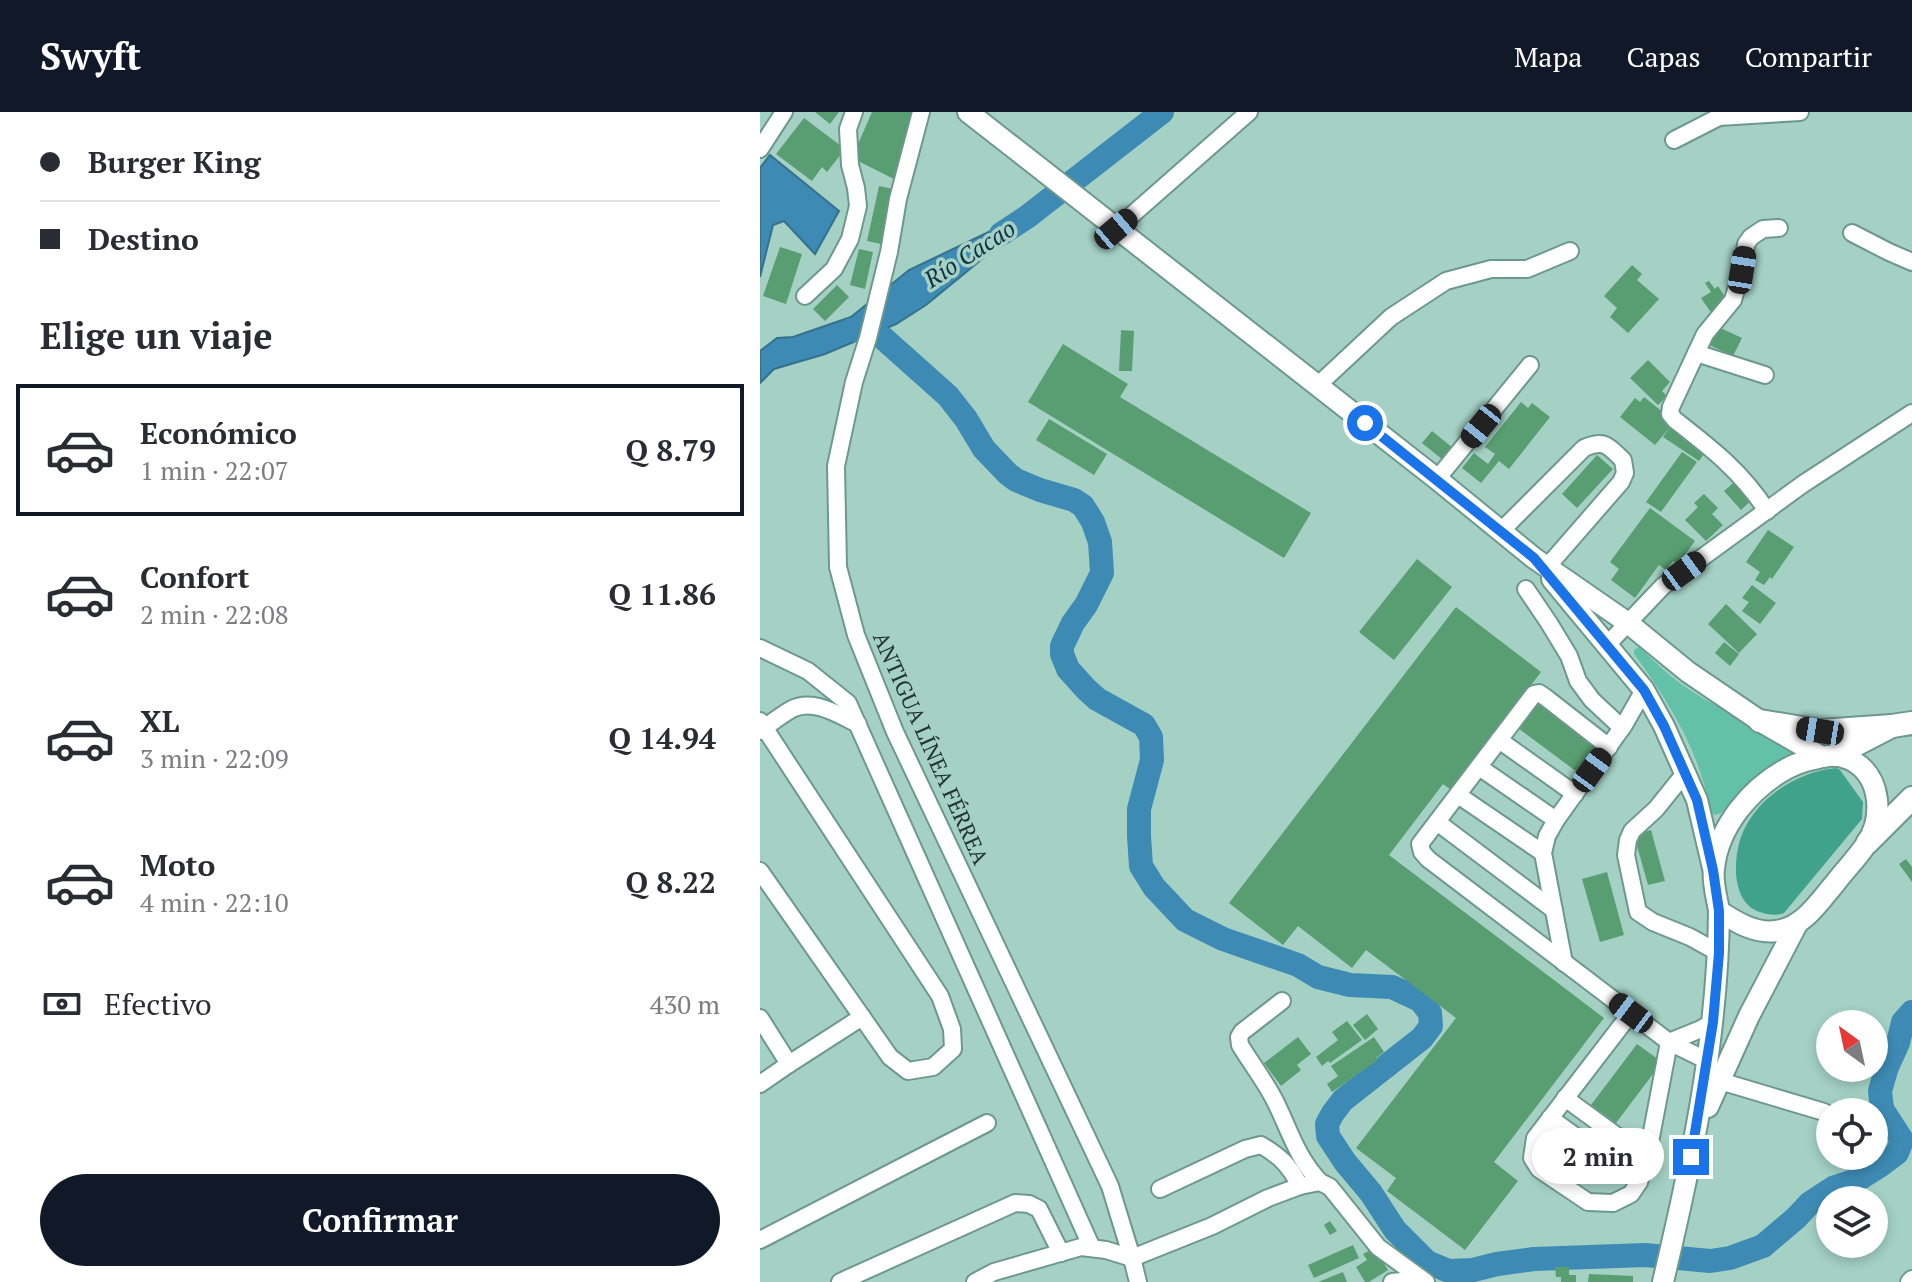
<!DOCTYPE html>
<html lang="es">
<meta charset="utf-8">
<style>
:root{--surface:#fff;--page:#f2f2f3;--text:#2b2b33;--muted:#7c7c81;--line:#e1e1e2;--accent:#111827}
body{margin:0;font-family:"PT Serif",serif;background:var(--page);color:var(--text);height:100vh;display:flex;flex-direction:column;font-size:30px;white-space:nowrap}
*{box-sizing:border-box;margin:0}
p{font-size:26px;color:var(--muted)}
.icon{flex:none;width:44px;height:44px;fill:none;stroke:currentColor;stroke-width:2;stroke-linecap:round;stroke-linejoin:round}
.map{position:relative;flex:1;overflow:hidden}
.drawer{display:flex;flex-direction:column;background:var(--surface);width:760px}
.drawer>*{flex:none}
.top-card{display:grid;align-content:center;height:176px;padding:0 40px;background:var(--surface)}
.needle{width:52px;rotate:327deg}
.fabs{position:absolute;left:1056px;top:898px;display:grid;gap:16px}
.fabs a{display:grid;place-items:center;width:72px;height:72px;border-radius:50%;background:var(--surface);box-shadow:0 4px 12px #0003;font-size:40px}
.end{position:absolute;width:36px;height:36px;margin:-18px;border:10px solid #1a73e8;background:#fff;box-shadow:0 0 0 4px #fff}
.from{border-radius:50%}
.bubble{position:absolute;height:56px;border-radius:28px;background:var(--surface);box-shadow:0 4px 12px #0003;font-size:26px;font-weight:800;line-height:56px;text-align:center}
.car{position:absolute;width:24px;height:48px;margin:-24px -12px;border-radius:10px;box-shadow:0 0 6px 2px #0007;background:linear-gradient(#222 24%,#8ab4d8 0 40%,#222 0 76%,#8ab4d8 0 86%,#222 0)}
.top-card b{display:flex;align-items:center;gap:28px;height:76px;font-size:30px}
.top-card b+b{border-top:2px solid var(--line)}
.top-card i{width:20px;height:20px;background:var(--text)}
ul{padding:0;list-style:none}
li{display:flex;align-items:center;gap:24px;height:132px;margin:0 16px 12px;padding:0 24px;border:4px solid transparent;border-radius:0px}
li div{flex:1}
li b{display:block;font-size:30px}
li em{font-style:normal;font-weight:800}
li.on{border-color:var(--accent)}
li>.icon{width:72px;height:72px;stroke-width:1.5}
h2{padding:0 40px;font-size:36px;line-height:96px}
.pay{display:flex;align-items:center;gap:20px;height:88px;padding:0 40px;font-size:30px}
.pay p{margin-inline-start:auto}
.cta{display:flex;gap:16px;margin-top:auto;padding:16px 40px}
.cta a{flex:1;height:92px;border-radius:48px;background:var(--accent);color:#fff;font-size:32px;font-weight:800;line-height:92px;text-align:center}
header{display:flex;align-items:center;gap:48px;box-sizing:border-box;height:112px;padding:0 40px;background:var(--accent);color:#fff}
header strong{font-size:38px}
nav{display:flex;gap:44px;margin-inline-start:auto;font-size:28px}
main{display:flex;flex:1;min-height:0}
.map>svg:first-child{display:block}
.green{fill:#63c1a9}
.forest{fill:#40a28b}
.water{fill:#3d8bb4;stroke:#35718c;stroke-width:2}
.lines{fill:none;stroke-linecap:round;stroke-linejoin:round}
.river{stroke:#3d8bb4;stroke-width:24}
.building{fill:#589e72}
.minor-casing{stroke:#6d998c;stroke-width:20}
.major-casing{stroke:#6d998c;stroke-width:24}
.highway-casing{stroke:#6d998c;stroke-width:26}
.minor{stroke:#fff;stroke-width:16}
.major{stroke:#fff;stroke-width:20}
.highway{stroke:#fff;stroke-width:22}
.route{stroke:#1a73e8;stroke-width:10}
.labels{text-anchor:middle;stroke-width:7;stroke-linejoin:round;paint-order:stroke}
.street-label{font-size:22px;fill:#22342f;stroke:#a4d1c4}
.water-label{font-size:24px;font-style:italic;fill:#0f3244;stroke:#a4d1c4}
</style>
<header>
<strong>Swyft</strong>
<nav><a>Mapa</a><a>Capas</a><a>Compartir</a></nav>
</header>
<main>
<section class="drawer">
<div class="top-card">
<b><i class="from"></i>Burger King</b>
<b><i></i>Destino</b>
</div>
<h2>Elige un viaje</h2>
<ul>
<li class="on"><svg class="icon" aria-label="car" viewBox="0 0 24 24"><path d="M5 17H2v-5l4-1 3-4h7l3 4 3 1v5h-3M9 17h6M6 11h13"/><circle cx="7" cy="17" r="2"/><circle cx="17" cy="17" r="2"/></svg><div><b>Económico</b><p>1 min · 22:07</p></div><em>Q 8.79</em></li>
<li><svg class="icon" aria-label="car" viewBox="0 0 24 24"><path d="M5 17H2v-5l4-1 3-4h7l3 4 3 1v5h-3M9 17h6M6 11h13"/><circle cx="7" cy="17" r="2"/><circle cx="17" cy="17" r="2"/></svg><div><b>Confort</b><p>2 min · 22:08</p></div><em>Q 11.86</em></li>
<li><svg class="icon" aria-label="car" viewBox="0 0 24 24"><path d="M5 17H2v-5l4-1 3-4h7l3 4 3 1v5h-3M9 17h6M6 11h13"/><circle cx="7" cy="17" r="2"/><circle cx="17" cy="17" r="2"/></svg><div><b>XL</b><p>3 min · 22:09</p></div><em>Q 14.94</em></li>
<li><svg class="icon" aria-label="car" viewBox="0 0 24 24"><path d="M5 17H2v-5l4-1 3-4h7l3 4 3 1v5h-3M9 17h6M6 11h13"/><circle cx="7" cy="17" r="2"/><circle cx="17" cy="17" r="2"/></svg><div><b>Moto</b><p>4 min · 22:10</p></div><em>Q 8.22</em></li>
</ul>
<div class="pay"><svg class="icon" aria-label="cash" viewBox="0 0 24 24"><path d="M3 7h18v10H3z"/><circle cx="12" cy="12" r="2"/></svg>Efectivo<p>430 m</p></div>
<div class="cta"><a>Confirmar</a></div>
</section>
<div class="map">
<svg width="1152" height="1170" viewBox="0 0 1152 1170">
<rect width="100%" height="100%" fill="#a4d1c4"/>
<path class="green" d="M879,535C893,548 906,561 921,572C960,600 1007,617 1051,634L999,666L961,701L955,703L950,700C942,643 908,588 874,542V538Z"/>
<path class="forest" d="M1076,656L1080,658L1103,690L1102,707L1024,801C1016,804 1008,803 1000,800C983,795 977,777 976,761C976,753 976,744 978,736C987,692 1033,660 1076,656Z"/>
<g class="water">
<path d="M10,43L79,99L55,142L24,109L13,113L0,165V56Z"/>
<path d="M267,105L244,129L166,193L136,212L65,242L14,257L0,271V239L17,226L33,225L91,205L149,158L235,117Z"/>
</g>
<g class="lines">
<g class="river">
<path d="M241,122L267,105L402,0"/>
<path d="M91,218H108L123,226L188,284L206,307L224,337L248,362L256,368L280,378L314,388L323,394L333,410L340,430L342,461L326,493L313,511L302,534V542L308,557L326,577L337,587L384,613L391,625L392,648L379,697V724L381,754L394,775L425,808L463,827L538,853L558,865L590,873L632,875L660,888L670,901L671,914L662,926L583,988L573,1001L567,1012L568,1024L585,1050L611,1081L635,1118L667,1150L689,1159L713,1158L737,1152L774,1147L885,1143L950,1149L970,1146L1003,1134L1036,1106L1050,1091L1073,1076L1097,1068L1121,1053L1137,1041L1142,1028L1122,997L1120,979L1127,955L1138,931L1143,910L1152,900"/>
</g>
</g>
<g class="building">
<path d="M55,0H79L70,12Z"/>
<path d="M112,0H153L136,68L92,46Z"/>
<path d="M44,6L85,37L67,60L62,55L52,69L16,42Z"/>
<path d="M119,74L138,78L126,133L107,129Z"/>
<path d="M20,135L42,142L26,192L3,184Z"/>
<path d="M99,137L113,140L105,177L90,173Z"/>
<path d="M872,153L882,162L877,168L899,187L868,221L850,205L857,196L844,184Z"/>
<path d="M949,169L955,177L958,174L969,191L952,202L941,186L951,180L945,171Z"/>
<path d="M77,173L89,185L65,209L53,197Z"/>
<path d="M954,213L982,226L973,244L945,231Z"/>
<path d="M361,218L374,219L372,259H359Z"/>
<path d="M303,232L368,272L360,285L551,401L524,446L268,290Z"/>
<path d="M888,248L910,270L902,279L907,284L898,293L870,266Z"/>
<path d="M884,285L948,336L939,349L903,325L910,315L895,333L860,305L875,286L880,290Z"/>
<path d="M761,290L768,296L772,291L790,305L749,357L739,349L721,371L702,356L714,341L728,352L735,342L725,335Z"/>
<path d="M289,307L347,342L334,363L276,328Z"/>
<path d="M672,319L693,336L683,348L662,331Z"/>
<path d="M922,340L937,350L901,400L886,390Z"/>
<path d="M837,343L853,357L817,396L802,382Z"/>
<path d="M979,366L995,385L981,398L964,379Z"/>
<path d="M944,382L958,396L952,402L963,413L946,429L925,408L938,395L934,391Z"/>
<path d="M890,396L935,429L918,452L913,449L906,458L899,453L875,486L851,468L859,457L850,450Z"/>
<path d="M1008,418L1034,435L1012,467L1010,465L1004,473L995,468L1000,460L986,450Z"/>
<path d="M657,447L692,475L634,548L599,520Z"/>
<path d="M992,473L1016,491L1000,512L982,499L989,490L982,486Z"/>
<path d="M966,492L997,522L979,541L948,512Z"/>
<path d="M696,495L781,560L691,678L683,672L629,743L844,906L734,1050L758,1069L705,1138L627,1079L636,1066L596,1036L696,906L606,838L592,856L538,814L523,833L469,791Z"/>
<path d="M964,530L979,542L970,554L955,541Z"/>
<path d="M779,589L838,633L817,660L758,616Z"/>
<path d="M891,718L905,769L888,773L874,723Z"/>
<path d="M1146,747L1152,755V770L1139,752Z"/>
<path d="M847,760L864,823L840,830L822,767Z"/>
<path d="M607,902L618,917L605,928L593,913Z"/>
<path d="M587,909L602,928L570,951L568,949L562,954L556,945L578,928L572,920Z"/>
<path d="M538,925L551,942L537,953L541,958L521,974L504,951Z"/>
<path d="M614,925L624,940L616,946L618,948L572,980L567,972L578,964L571,954Z"/>
<path d="M877,932L902,950L856,1011L831,993Z"/>
<path d="M570,1109L577,1119L570,1123L564,1113Z"/>
<path d="M593,1133L599,1146L554,1166L548,1153Z"/>
<path d="M614,1136L628,1158L609,1170H605L596,1155L607,1148L603,1142Z"/>
<path d="M795,1155H809V1163H816V1170H801V1165H796Z"/>
<path d="M583,1160L587,1170H558Z"/>
<path d="M829,1162L873,1164V1170H828Z"/>
</g>
<g class="lines">
<defs>
<g id="minor">
<path d="M161,0L138,87L129,140L108,226L94,270L76,354L78,455L96,523L135,620L350,1074L372,1146L378,1170"/>
<path d="M914,28L959,5L1040,0"/>
<path d="M0,37L24,0"/>
<path d="M356,117L489,0"/>
<path d="M1092,121L1129,140L1152,150"/>
<path d="M45,184L74,157L90,127L98,94L96,76L90,53L88,17L94,0"/>
<path d="M936,241L1005,263"/>
<path d="M557,274L631,205L686,169L731,157H767L810,139"/>
<path d="M677,367L770,253"/>
<path d="M1007,399C982,360 951,336 915,308L910,302L911,295L945,222L973,188L982,158L986,132L991,125L1003,117L1019,116"/>
<path d="M741,419L824,336C845,327 848,334 863,348L865,361L861,370L787,455"/>
<path d="M766,477L789,511L809,544L818,569L832,588L862,616"/>
<path d="M847,533L903,474L1043,372L1152,301"/>
<path d="M0,536L48,559L88,591L332,1136"/>
<path d="M0,609L180,884L192,917L193,937L173,955L148,959L130,945L0,759"/>
<path d="M0,619C10,612 21,603 32,597C53,586 79,603 98,612"/>
<path d="M739,628L815,682"/>
<path d="M849,635L785,585L779,581L774,582L660,732L662,740L668,747L909,930L948,949"/>
<path d="M719,655L796,708"/>
<path d="M925,661L896,697L872,719L868,728L866,743L878,800L893,810L930,825L959,841"/>
<path d="M698,683L783,741"/>
<path d="M677,710L794,798"/>
<path d="M804,851L783,741L787,724L796,708L864,613L884,578"/>
<path d="M522,889L482,920L479,925L480,933C491,951 504,968 514,987C530,1018 535,1043 560,1070"/>
<path d="M871,901L775,1026L772,1046L779,1057L828,1090L853,1091L871,1082L879,1070L887,1046L909,930"/>
<path d="M0,906L29,952L0,972"/>
<path d="M909,930L941,917L953,910"/>
<path d="M29,952L102,905"/>
<path d="M960,969L1064,1000"/>
<path d="M805,986L887,1046"/>
<path d="M790,1006L879,1070"/>
<path d="M400,1077L485,1037L501,1033C521,1045 529,1053 540,1074"/>
<path d="M0,1128L227,1011"/>
<path d="M80,1170L255,1091L269,1092L279,1097L301,1141"/>
<path d="M215,1170L234,1160L321,1135L346,1138L372,1146L452,1114L508,1086L540,1074L560,1070L570,1075L618,1135L666,1170"/>
<path d="M632,1170L661,1167"/>
<path d="M1149,1170L1152,1167"/>
</g>
<g id="major">
<path d="M208,0L677,367L774,446L868,511L928,560L1000,609L1062,645"/>
<path d="M792,467L884,578L904,614L937,688L953,756"/>
<path d="M1076,643C1082,645 1088,646 1093,649C1122,666 1123,706 1107,731C1098,745 1086,757 1076,770C1060,789 1043,816 1016,819C995,822 976,810 959,799C957,786 952,770 954,757C958,714 992,675 1028,656C1043,648 1060,645 1076,643Z"/>
<path d="M948,995L989,904L1037,812"/>
<path d="M903,1170C932,1048 958,926 959,799"/>
</g>
<g id="highway">
<path d="M1000,609L1060,619L1132,614"/>
<path d="M1076,643L1132,614L1152,611"/>
<path d="M1108,730L1152,686"/>
</g>
</defs>
<use href="#minor" class="minor-casing"/>
<use href="#major" class="major-casing"/>
<use href="#highway" class="highway-casing"/>
<use href="#minor" class="minor"/>
<use href="#major" class="major"/>
<use href="#highway" class="highway"/>
</g>
<g class="lines">
<path class="route" d="M605,311L774,446L884,578L904,614L937,688L953,758L959,799V841L953,910L931,1045"/>
</g>
<g class="labels">
<g class="street-label">
<text transform="translate(171 636) rotate(66)" y="8">ANTIGUA LÍNEA FÉRREA</text>
</g>
<g class="water-label">
<text transform="translate(210 142) rotate(-33)" y="8">Río Cacao</text>
</g>
</g>
</svg>
<div class="fabs">
<a><svg class="needle" viewBox="-14 -14 28 28"><path d="M0-13l5 13h-10z" fill="#e53935"/><path d="M0 13l5-13h-10z" fill="#7c7c81"/></svg></a>
<a><svg class="icon" aria-label="locate" viewBox="0 0 24 24"><circle cx="12" cy="12" r="6"/><path d="M12 2v4M12 18v4M2 12h4M18 12h4"/></svg></a>
<a><svg class="icon" aria-label="layers" viewBox="0 0 24 24"><path d="M12 4l9 5-9 5-9-5zM3 14l9 5 9-5"/></svg></a>
</div>
<i class="end from" style="left:605px;top:311px"></i>
<i class="end" style="left:931px;top:1045px"></i>
<div class="bubble" style="left:772px;top:1016px;width:132px">2 min</div>
<i class="car" style="left:356px;top:117px;rotate:50deg"></i>
<i class="car" style="left:982px;top:158px;rotate:9deg"></i>
<i class="car" style="left:721px;top:314px;rotate:219deg"></i>
<i class="car" style="left:924px;top:459px;rotate:54deg"></i>
<i class="car" style="left:1060px;top:619px;rotate:279deg"></i>
<i class="car" style="left:832px;top:658px;rotate:36deg"></i>
<i class="car" style="left:871px;top:901px;rotate:307deg"></i>
</div>
</main>
